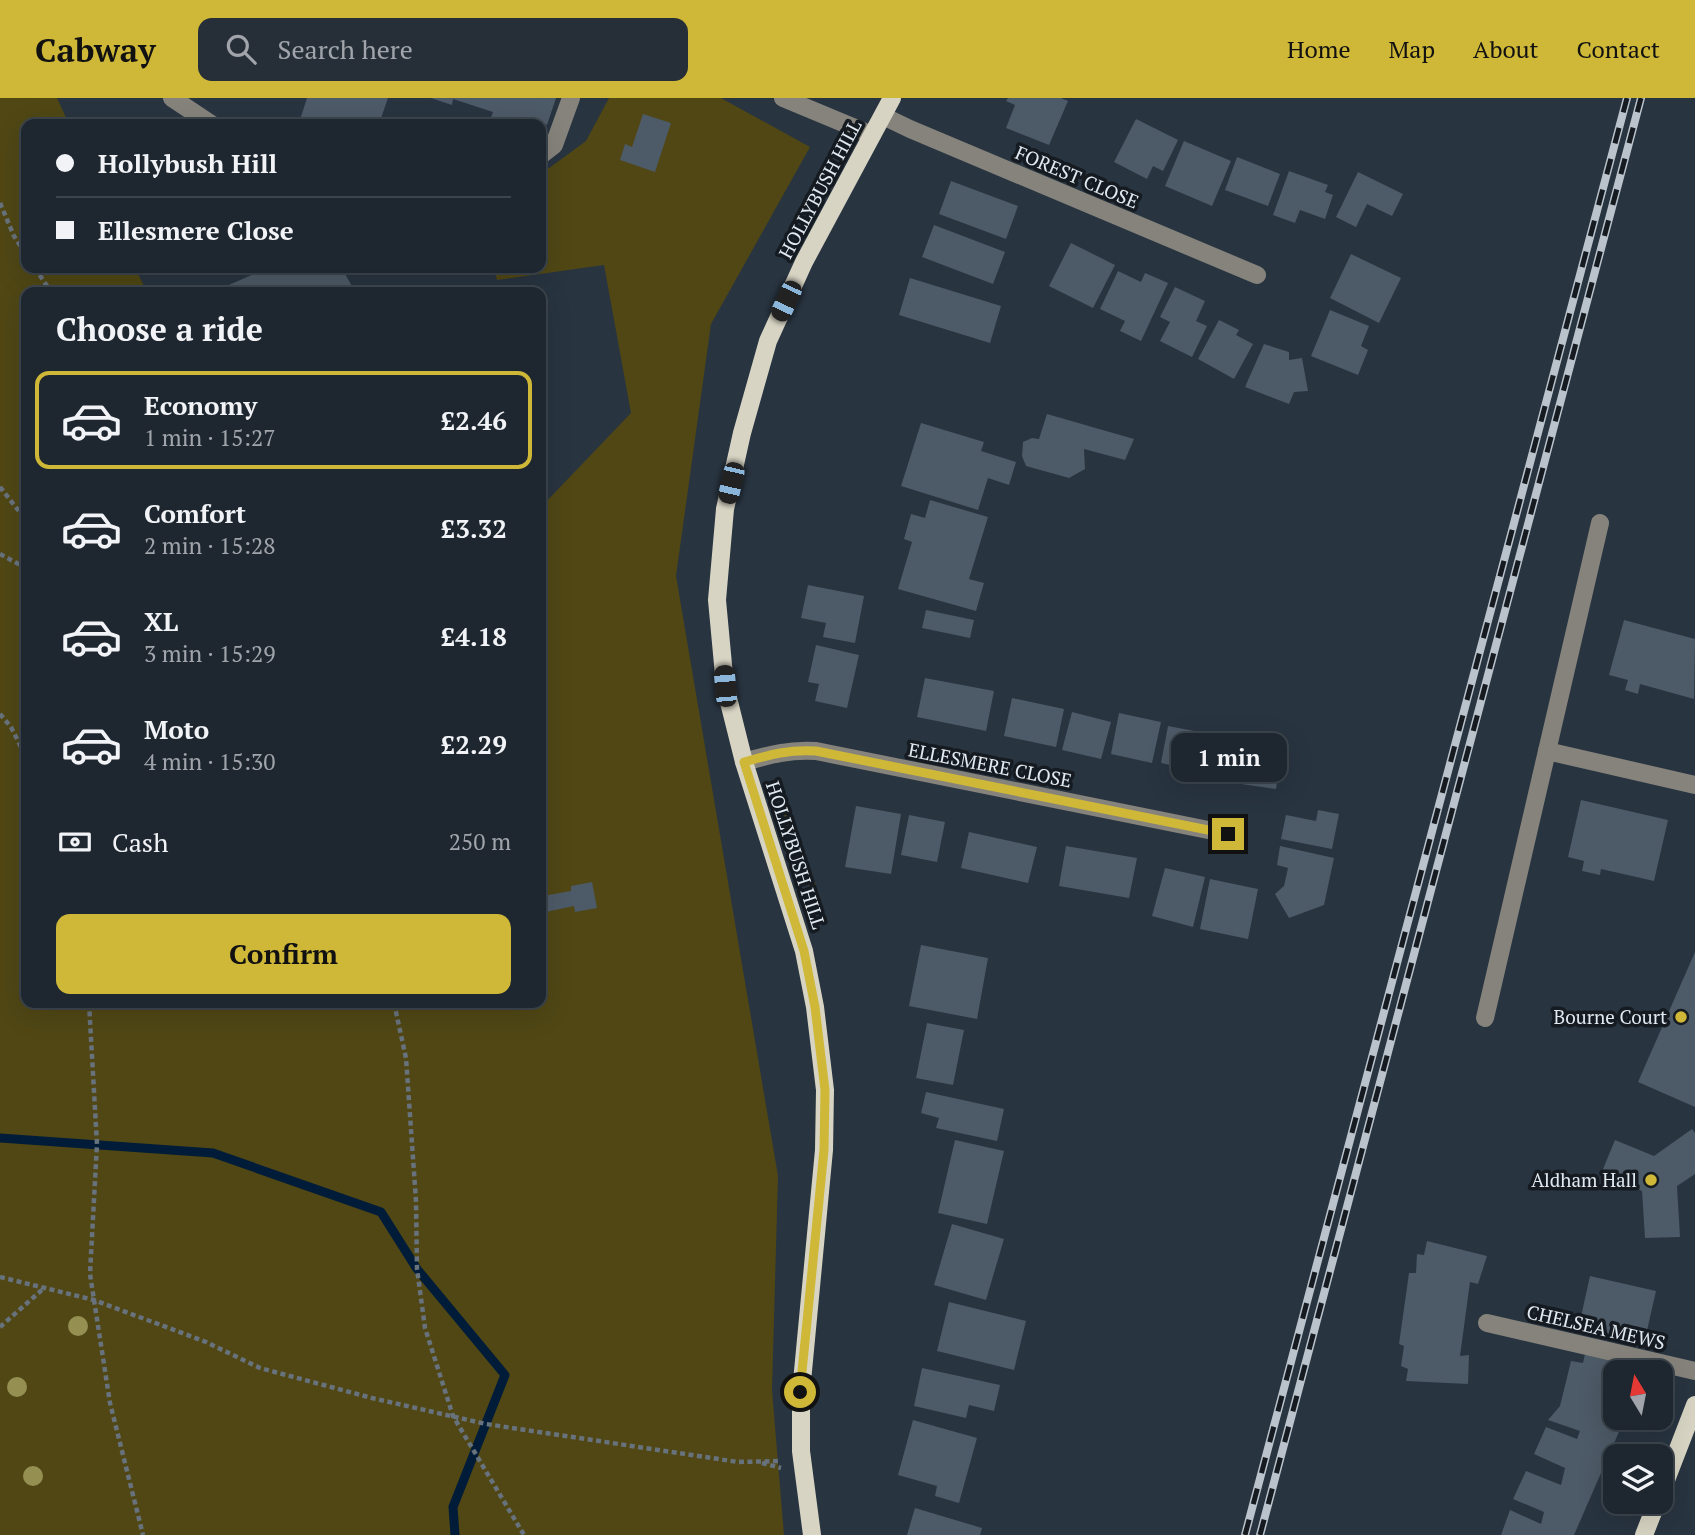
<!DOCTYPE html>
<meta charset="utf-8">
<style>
:root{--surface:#1e2730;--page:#262f38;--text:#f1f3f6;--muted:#a1a5ab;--line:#3c444c;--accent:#cfb837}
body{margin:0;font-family:"PT Serif",serif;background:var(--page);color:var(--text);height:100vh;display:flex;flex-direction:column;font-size:26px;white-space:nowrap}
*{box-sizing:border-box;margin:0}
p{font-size:23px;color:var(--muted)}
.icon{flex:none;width:38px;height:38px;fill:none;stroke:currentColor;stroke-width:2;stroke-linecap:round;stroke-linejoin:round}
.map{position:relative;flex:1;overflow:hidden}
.side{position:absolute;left:21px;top:189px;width:525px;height:721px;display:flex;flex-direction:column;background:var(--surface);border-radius:14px;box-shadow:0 7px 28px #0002,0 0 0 2px var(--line)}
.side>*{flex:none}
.guide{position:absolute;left:21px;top:21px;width:525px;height:154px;border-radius:14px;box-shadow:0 7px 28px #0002,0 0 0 2px var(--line);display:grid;align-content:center;height:154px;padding:0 35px;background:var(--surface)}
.needle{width:46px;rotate:350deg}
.fabs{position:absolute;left:1603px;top:1262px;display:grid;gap:14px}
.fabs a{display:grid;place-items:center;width:70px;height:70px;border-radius:14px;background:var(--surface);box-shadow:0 7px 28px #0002,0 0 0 2px var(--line);font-size:35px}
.end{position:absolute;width:32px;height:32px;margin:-16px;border:9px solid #cfb837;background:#111;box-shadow:0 0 0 4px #111}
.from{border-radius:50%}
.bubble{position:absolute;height:49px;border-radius:14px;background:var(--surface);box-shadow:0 7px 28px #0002,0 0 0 2px var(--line);font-size:23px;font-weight:700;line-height:49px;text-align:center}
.car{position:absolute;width:21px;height:42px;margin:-21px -10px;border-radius:9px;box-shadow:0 0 5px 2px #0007;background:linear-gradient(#222 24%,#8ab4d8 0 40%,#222 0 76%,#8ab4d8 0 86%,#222 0)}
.guide b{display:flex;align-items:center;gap:24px;height:66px;font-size:26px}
.guide b+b{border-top:2px solid var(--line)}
.guide i{width:18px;height:18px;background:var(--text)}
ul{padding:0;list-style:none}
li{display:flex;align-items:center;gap:21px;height:98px;margin:0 14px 10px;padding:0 21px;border:4px solid transparent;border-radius:14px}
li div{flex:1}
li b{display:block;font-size:26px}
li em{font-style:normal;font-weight:700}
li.on{border-color:var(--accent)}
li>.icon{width:63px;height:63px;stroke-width:1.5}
h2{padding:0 35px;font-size:32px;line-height:84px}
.pay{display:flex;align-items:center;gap:18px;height:77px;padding:0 35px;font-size:26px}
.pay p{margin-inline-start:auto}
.button{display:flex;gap:14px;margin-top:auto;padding:14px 35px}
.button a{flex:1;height:80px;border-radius:14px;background:var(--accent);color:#111;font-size:28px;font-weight:700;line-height:80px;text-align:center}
header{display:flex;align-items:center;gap:42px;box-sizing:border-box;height:98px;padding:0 35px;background:var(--accent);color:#111}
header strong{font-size:33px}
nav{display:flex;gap:38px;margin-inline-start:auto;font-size:24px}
.search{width:490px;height:63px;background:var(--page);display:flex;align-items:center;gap:18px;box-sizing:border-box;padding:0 24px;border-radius:14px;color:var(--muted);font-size:26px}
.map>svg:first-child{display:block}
.green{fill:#504715}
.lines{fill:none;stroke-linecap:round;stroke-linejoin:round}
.stream{stroke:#001c38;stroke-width:9}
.building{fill:#4d5a67}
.path{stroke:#68727d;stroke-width:4.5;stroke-dasharray:5 3.5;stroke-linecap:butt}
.minor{stroke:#85837b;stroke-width:18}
.major{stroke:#d7d4c3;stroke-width:18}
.rail-casing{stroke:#bac3cc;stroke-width:8}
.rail{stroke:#151b20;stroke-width:5;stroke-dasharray:16;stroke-linecap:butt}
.tree{fill:#958f52}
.route{stroke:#cfb837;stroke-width:9}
.poi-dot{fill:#cfb837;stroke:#151b20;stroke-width:2.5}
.labels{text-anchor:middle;stroke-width:7;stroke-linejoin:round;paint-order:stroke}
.street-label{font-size:19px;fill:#e1e9f1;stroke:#151b20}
.poi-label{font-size:19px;fill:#e1e9f1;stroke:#151b20;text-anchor:end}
</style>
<header>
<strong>Cabway</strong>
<div class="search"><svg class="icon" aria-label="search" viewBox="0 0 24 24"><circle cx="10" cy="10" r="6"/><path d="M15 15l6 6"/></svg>Search here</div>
<nav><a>Home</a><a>Map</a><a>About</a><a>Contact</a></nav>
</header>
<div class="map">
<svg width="1695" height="1437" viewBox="0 0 1695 1437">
<rect width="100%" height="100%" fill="#283440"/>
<g class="green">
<path d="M0,0H57L69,26H26V170H135L147,194H26V905H541V409L631,315L604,167L497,182L494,170H541V76L586,43L609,0H721L810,49L711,226L676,478L778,1078L772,1292L784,1437H0Z"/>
<path d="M789,707L824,812L817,811L782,710Z"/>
</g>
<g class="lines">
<path class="stream" d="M0,1040L213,1055L381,1114L417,1171L505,1277L453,1409L455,1437"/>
</g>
<g class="building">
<path d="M307,0H388L379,26H303L299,25Z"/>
<path d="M431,0H556L547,27L535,23L534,26H494L495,23L490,22L493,14L453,1L452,7Z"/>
<path d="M1008,0H1061L1068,3L1049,47L1006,30L1015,7L1006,3Z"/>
<path d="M643,16L671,25L655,74L620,62L625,46L632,49Z"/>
<path d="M1136,21L1178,42L1163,73L1153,68L1147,81L1114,64Z"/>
<path d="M1184,43L1231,63L1212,108L1165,88Z"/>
<path d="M1237,59L1280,76L1268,108L1225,92Z"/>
<path d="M1289,73L1328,87L1325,94L1333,97L1325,121L1300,112L1295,125L1273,117Z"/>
<path d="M1358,74L1403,96L1392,118L1367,106L1356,129L1336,119Z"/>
<path d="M951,83L1018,108L1006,141L939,116Z"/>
<path d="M934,127L1005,154L993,186L922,159Z"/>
<path d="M1071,145L1115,167L1093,210L1049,188Z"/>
<path d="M1351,156L1401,180L1379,225L1330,200Z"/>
<path d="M267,170H342L355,194H213Z"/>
<path d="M1118,173L1141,184L1145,175L1168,185L1141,243L1120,233L1125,223L1100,211Z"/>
<path d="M910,180L1001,208L990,245L899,217Z"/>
<path d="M1175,189L1205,203L1196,223L1207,228L1192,259L1160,243L1170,224L1160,219Z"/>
<path d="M1330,212L1369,228L1361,248L1368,252L1358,277L1311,258Z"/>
<path d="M1219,222L1239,232L1236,237L1253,246L1234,281L1198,261Z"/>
<path d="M1264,246L1289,254V262L1302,260L1308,293L1294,294L1289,306L1245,289Z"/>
<path d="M1047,316L1134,341L1125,362L1084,351L1085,371L1069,380L1026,368L1022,358L1023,344L1032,340L1039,341Z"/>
<path d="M921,325L984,344L981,353L1016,364L1009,387L988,380L978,412L901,388Z"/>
<path d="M930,402L988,419L969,481L984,485L976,513L898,491L912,444L904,441L911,416L925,420Z"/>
<path d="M808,487L864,498L855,545L823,539L826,525L801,520Z"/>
<path d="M926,512L974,522L970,540L922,530Z"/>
<path d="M1624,522L1695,541L1694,601L1640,586L1638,596L1625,592L1628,582L1609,577Z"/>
<path d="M816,547L859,557L847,610L815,603L819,586L808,584Z"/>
<path d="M925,580L994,593L986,633L917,619Z"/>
<path d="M1012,600L1064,611L1056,649L1004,638Z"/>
<path d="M1072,614L1111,624L1101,661L1062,652Z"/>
<path d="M1119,615L1161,624L1152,665L1111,656Z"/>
<path d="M1168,628L1215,637L1207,675L1161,665Z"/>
<path d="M1220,641L1282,649L1276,691L1214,682Z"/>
<path d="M1581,702L1668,722L1654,783L1601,771L1600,777L1582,773L1584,763L1568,759Z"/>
<path d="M856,708L901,716L891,776L845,769Z"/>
<path d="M1318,712L1339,716L1332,751L1281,741L1286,717L1316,723Z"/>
<path d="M909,717L945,724L937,764L901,757Z"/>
<path d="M969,734L1037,749L1028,785L961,770Z"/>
<path d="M1066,748L1137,760L1129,800L1059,788Z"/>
<path d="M1280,748L1334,760L1324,807L1289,820L1275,796L1284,788L1288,770L1277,767Z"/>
<path d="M1165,770L1205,779L1193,829L1152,818Z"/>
<path d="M1210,781L1258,791L1248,841L1200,831Z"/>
<path d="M592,784L597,810L575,814L574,808L546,814L543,798L571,793V788Z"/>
<path d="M921,847L988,860L977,921L909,908Z"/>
<path d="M1695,854V1009L1638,984Z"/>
<path d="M927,925L964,932L953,987L916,980Z"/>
<path d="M926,994L1004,1011L997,1043L936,1030L939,1020L921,1015Z"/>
<path d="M1692,1031L1695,1035V1076L1677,1088L1680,1139L1645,1140L1642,1093L1601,1076L1615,1042L1654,1058Z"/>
<path d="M955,1042L1004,1053L987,1126L938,1115Z"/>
<path d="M952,1126L1004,1141L986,1202L934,1187Z"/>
<path d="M1427,1143L1487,1158L1478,1186L1470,1184L1460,1258L1469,1257L1468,1286L1406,1283L1408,1271L1401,1268L1404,1248L1399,1246L1409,1175H1416L1417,1156L1424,1157Z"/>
<path d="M1590,1178L1656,1193L1643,1250L1590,1237L1592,1227L1580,1223Z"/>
<path d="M949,1204L1026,1223L1014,1272L937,1253Z"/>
<path d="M1585,1256L1639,1268L1637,1274H1615V1320H1625L1574,1437H1501L1510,1412L1541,1426L1544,1414L1513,1401L1526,1373L1561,1387L1565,1370L1534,1356L1546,1329L1577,1341L1580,1333L1548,1322L1560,1308L1571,1263L1583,1265Z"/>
<path d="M922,1270L1000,1287L994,1313L969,1307L966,1320L914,1308Z"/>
<path d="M913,1322L977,1340L959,1405L935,1398L937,1388L898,1377Z"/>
<path d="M915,1410L982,1430L980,1437H907Z"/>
</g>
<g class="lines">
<g class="path">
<path d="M0,105L14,138L26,157"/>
<path d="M35,170L51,194"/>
<path d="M0,389L26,422"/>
<path d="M0,456L26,470"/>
<path d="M0,616L11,629L26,659"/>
<path d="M89,905L97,1046L90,1176L110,1305L143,1437"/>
<path d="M394,905L406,960L416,1103L417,1171L425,1230L453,1318L524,1437"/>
<path d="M0,1179L94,1202L206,1244L260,1270L372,1300L486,1326L738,1364L781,1363"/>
<path d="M0,1229L43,1191"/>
<path d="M762,1365L781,1370"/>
</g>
<g class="minor">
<path d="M172,0L211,26"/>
<path d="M783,0L872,37"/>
<path d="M883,18L910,31L1257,177"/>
<path d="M541,57L554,47L571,0"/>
<path d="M1547,653L1695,687"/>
<path d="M744,664C769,657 790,651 816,653L1228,736"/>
<path d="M1485,920L1600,425"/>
<path d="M1487,1225L1695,1273"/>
</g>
<g class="major">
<path d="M1661,1395L1695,1307"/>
<path d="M812,1437L801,1353V1294L824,1052L825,992L815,909L804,853L744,664L725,588L717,502L725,411L742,335L768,243L804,164L892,0"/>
<path d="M1644,1437L1657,1404"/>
</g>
<defs>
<g id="rail">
<path d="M1245,1437L1627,0"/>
<path d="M1260,1437L1641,0"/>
</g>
</defs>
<use href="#rail" class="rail-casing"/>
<use href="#rail" class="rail"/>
</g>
<g class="tree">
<circle cx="78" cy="1228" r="10"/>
<circle cx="17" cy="1289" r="10"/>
<circle cx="33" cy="1378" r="10"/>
</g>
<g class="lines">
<path class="route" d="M800,1294L824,1052L825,992L815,909L804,853L744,664C769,657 790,651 816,653L1228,736"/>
</g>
<g class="poi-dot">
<circle cx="1681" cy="919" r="7"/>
<circle cx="1651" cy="1082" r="7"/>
</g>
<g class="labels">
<g class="street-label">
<text transform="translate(1077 79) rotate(23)" y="7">FOREST CLOSE</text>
<text transform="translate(820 91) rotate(-62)" y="7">HOLLYBUSH HILL</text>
<text transform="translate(990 667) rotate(11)" y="7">ELLESMERE CLOSE</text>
<text transform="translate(796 757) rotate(72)" y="7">HOLLYBUSH HILL</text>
<text transform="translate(1596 1229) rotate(13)" y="7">CHELSEA MEWS</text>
</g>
<g class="poi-label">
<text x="1667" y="926">Bourne Court</text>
<text x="1637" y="1089">Aldham Hall</text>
</g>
</g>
</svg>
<div class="fabs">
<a><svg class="needle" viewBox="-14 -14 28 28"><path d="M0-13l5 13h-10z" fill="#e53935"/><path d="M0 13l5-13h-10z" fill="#a1a5ab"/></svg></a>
<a><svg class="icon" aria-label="layers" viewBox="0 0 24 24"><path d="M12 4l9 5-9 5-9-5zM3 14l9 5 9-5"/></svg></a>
</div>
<i class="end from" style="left:800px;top:1294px"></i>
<i class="end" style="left:1228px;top:736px"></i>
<div class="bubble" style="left:1171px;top:635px;width:116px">1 min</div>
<i class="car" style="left:786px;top:203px;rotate:205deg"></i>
<i class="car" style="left:731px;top:385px;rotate:193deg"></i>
<i class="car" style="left:725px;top:588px;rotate:355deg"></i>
<div class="guide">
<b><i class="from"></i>Hollybush Hill</b>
<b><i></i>Ellesmere Close</b>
</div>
<section class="side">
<h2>Choose a ride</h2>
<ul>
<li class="on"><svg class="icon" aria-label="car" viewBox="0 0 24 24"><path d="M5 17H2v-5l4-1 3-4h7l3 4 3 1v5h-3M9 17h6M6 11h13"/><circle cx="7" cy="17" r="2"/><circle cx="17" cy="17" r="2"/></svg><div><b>Economy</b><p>1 min · 15:27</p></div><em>£2.46</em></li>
<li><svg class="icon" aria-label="car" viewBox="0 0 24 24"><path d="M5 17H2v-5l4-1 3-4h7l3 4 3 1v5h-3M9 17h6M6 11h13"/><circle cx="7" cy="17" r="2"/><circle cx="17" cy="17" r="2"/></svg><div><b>Comfort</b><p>2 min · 15:28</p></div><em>£3.32</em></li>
<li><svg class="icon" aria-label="car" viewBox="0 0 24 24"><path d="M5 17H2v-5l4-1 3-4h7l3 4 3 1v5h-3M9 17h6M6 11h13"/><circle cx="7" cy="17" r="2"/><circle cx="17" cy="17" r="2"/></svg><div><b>XL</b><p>3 min · 15:29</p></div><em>£4.18</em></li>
<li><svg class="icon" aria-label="car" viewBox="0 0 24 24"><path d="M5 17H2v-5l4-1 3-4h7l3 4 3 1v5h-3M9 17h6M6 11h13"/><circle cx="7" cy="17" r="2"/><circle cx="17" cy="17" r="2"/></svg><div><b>Moto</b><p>4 min · 15:30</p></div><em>£2.29</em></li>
</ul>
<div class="pay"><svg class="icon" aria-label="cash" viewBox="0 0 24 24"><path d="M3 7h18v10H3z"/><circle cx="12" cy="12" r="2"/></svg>Cash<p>250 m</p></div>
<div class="button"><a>Confirm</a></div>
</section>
</div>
